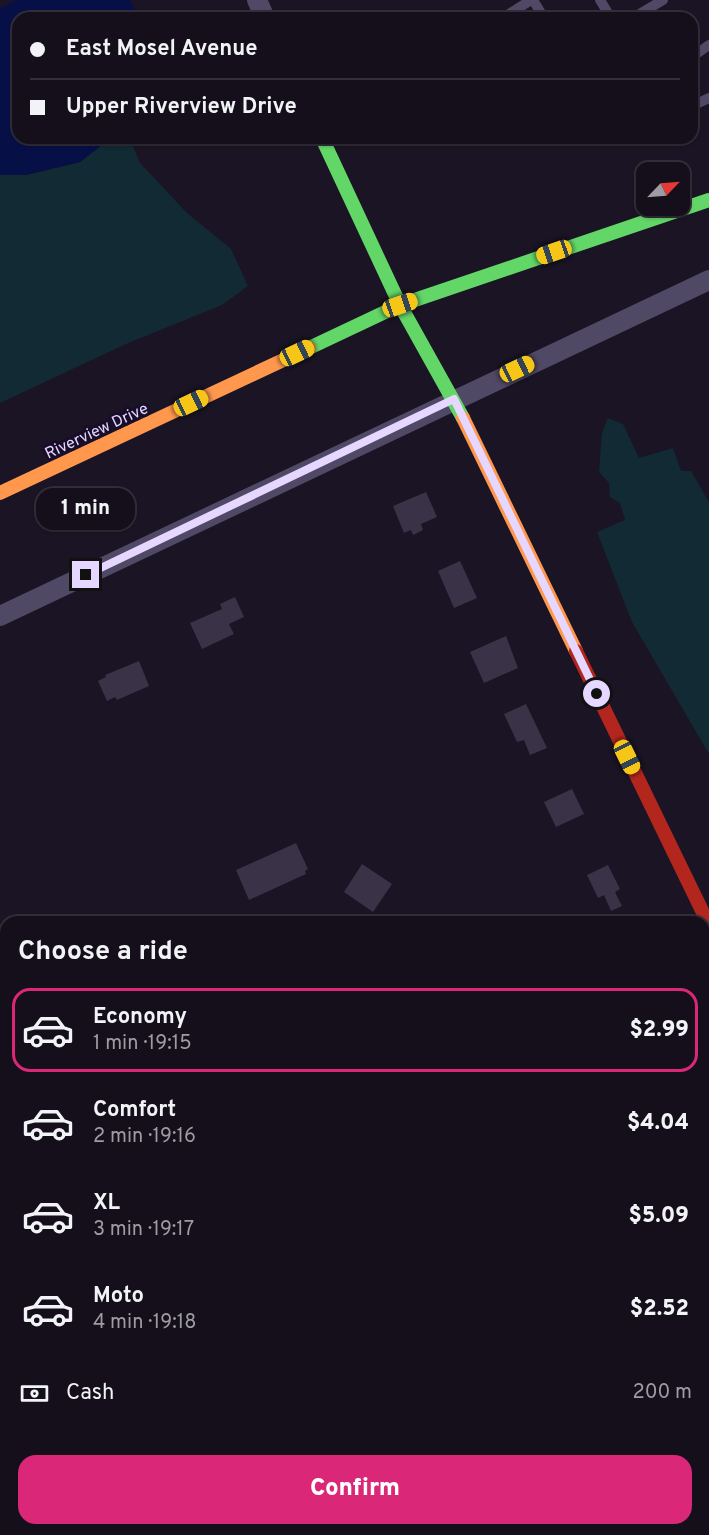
<!DOCTYPE html>
<meta charset="utf-8">
<style>
:root{--surface:#140f1b;--page:#1d1824;--text:#f1f3f6;--muted:#9d9ca3;--line:#332f3a;--accent:#db2777}
body{margin:0;font-family:Overpass,sans-serif;background:var(--page);color:var(--text);height:100vh;display:flex;flex-direction:column;font-size:22px;white-space:nowrap}
*{box-sizing:border-box;margin:0}
p{font-size:20px;color:var(--muted)}
.icon{flex:none;width:33px;height:33px;fill:none;stroke:currentColor;stroke-width:2;stroke-linecap:round;stroke-linejoin:round}
.map{position:relative;flex:1;overflow:hidden}
.panel{position:absolute;left:0px;top:916px;width:710px;height:620px;display:flex;flex-direction:column;background:var(--surface);border-radius:18px 18px 0 0;box-shadow:0 2px 4px #0004,0 0 0 2px var(--line)}
.panel>*{flex:none}
.hud{position:absolute;left:12px;top:12px;width:686px;height:132px;border-radius:18px;box-shadow:0 2px 4px #0004,0 0 0 2px var(--line);display:grid;align-content:center;height:132px;padding:0 18px;background:var(--surface)}
.needle{width:39px;rotate:65deg}
.tools{position:absolute;left:636px;top:162px;display:grid;gap:12px}
.tools a{display:grid;place-items:center;width:54px;height:54px;border-radius:12px;background:var(--surface);box-shadow:0 2px 4px #0004,0 0 0 2px var(--line);font-size:30px}
.end{position:absolute;width:27px;height:27px;margin:-14px;border:8px solid #e5d7ff;background:#111;box-shadow:0 0 0 3px #111}
.from{border-radius:50%}
.bubble{position:absolute;height:42px;border-radius:18px;background:var(--surface);box-shadow:0 2px 4px #0004,0 0 0 2px var(--line);font-size:20px;font-weight:800;line-height:42px;text-align:center}
.car{position:absolute;width:18px;height:36px;margin:-18px -9px;border-radius:8px;box-shadow:0 0 4px 2px #0007;background:linear-gradient(#f5c518 24%,#345 0 40%,#f5c518 0 76%,#345 0 86%,#f5c518 0)}
.hud b{display:flex;align-items:center;gap:21px;height:57px;font-size:22px}
.hud b+b{border-top:2px solid var(--line)}
.hud i{width:15px;height:15px;background:var(--text)}
ul{padding:0;list-style:none}
li{display:flex;align-items:center;gap:18px;height:84px;margin:0 12px 9px;padding:0 6px;border:3px solid transparent;border-radius:18px}
li div{flex:1}
li b{display:block;font-size:22px}
li em{font-style:normal;font-weight:800}
li.current{border-color:var(--accent)}
li>.icon{width:54px;height:54px;stroke-width:1.5}
h2{padding:0 18px;font-size:27px;line-height:72px}
.pay{display:flex;align-items:center;gap:15px;height:66px;padding:0 18px;font-size:22px}
.pay p{margin-inline-start:auto}
.cta{display:flex;gap:12px;margin-top:auto;padding:12px 18px}
.cta a{flex:1;height:69px;border-radius:18px;background:var(--accent);color:#fff;font-size:24px;font-weight:800;line-height:69px;text-align:center}
.map>svg:first-child{display:block}
.green{fill:#112a33}
.water{fill:#070f47}
.building{fill:#3a3246}
.lines{fill:none;stroke-linecap:round;stroke-linejoin:round}
.lane{stroke:#504965;stroke-width:10}
.street{stroke:#504965;stroke-width:20}
.fast{stroke:#63d668;stroke-width:14}
.slow{stroke:#ff974d;stroke-width:14}
.jam{stroke:#b3261e;stroke-width:14}
.route{stroke:#e5d7ff;stroke-width:8}
.labels{text-anchor:middle;stroke-width:6;stroke-linejoin:round;paint-order:stroke}
.street-label{font-size:16px;fill:#e5d7ff;stroke:#190e2a}
</style>
<div class="map">
<svg width="709" height="1535" viewBox="0 0 709 1535">
<rect width="100%" height="100%" fill="#1a1424"/>
<g class="green">
<path d="M111,138H130L140,163L187,213L231,249L248,286L222,305L126,344L0,403V175H26L80,162Z"/>
<path d="M608,418L623,424L639,458L673,448L681,471H691L709,502V754L632,622L597,532L625,520L620,503L610,497L609,483L599,472L602,433Z"/>
</g>
<path class="water" d="M16,0H130L139,18H18V138H111L80,162L26,175H0V8Z"/>
<g class="building">
<path d="M426,492L437,517L421,524L423,530L413,535L411,530L404,533L393,506Z"/>
<path d="M460,561L477,598L454,608L438,571Z"/>
<path d="M235,597L244,617L229,624L234,634L202,649L190,623L222,609L220,604Z"/>
<path d="M506,636L518,668L484,683L470,652Z"/>
<path d="M139,661L149,686L117,700L115,697L107,701L98,681L106,677L105,675Z"/>
<path d="M526,704L547,748L530,755L524,740L517,742L504,714Z"/>
<path d="M572,789L584,814L556,827L544,802Z"/>
<path d="M296,843L308,869L305,871L306,874L249,900L236,870Z"/>
<path d="M362,864L392,884L373,912L344,892Z"/>
<path d="M608,865L620,889L615,892L622,906L611,911L604,895L598,898L587,875Z"/>
<path d="M704,1068L706,1075L709,1074V1090L704,1093Z"/>
<path d="M709,1150V1170L704,1172V1152Z"/>
<path d="M0,1311L6,1324V1343L0,1345Z"/>
<path d="M704,1404L709,1417V1437L704,1439Z"/>
<path d="M423,1530H448L451,1535H414Z"/>
</g>
<g class="lines">
<g class="lane">
<path d="M533,0L544,18"/>
<path d="M600,0L611,18"/>
<path d="M503,18L531,0"/>
<path d="M633,18L663,0"/>
<path d="M692,57L709,45"/>
<path d="M692,106L709,98"/>
</g>
<g class="street">
<path d="M257,0L265,18"/>
<path d="M0,616L709,280"/>
<path d="M0,1144L6,1158"/>
<path d="M704,1326L709,1324"/>
<path d="M174,1530L176,1535"/>
<path d="M262,1535L273,1530"/>
</g>
<g class="fast">
<path d="M322,138L400,305L463,418"/>
<path d="M309,348L400,305L709,200"/>
</g>
<g class="slow">
<path d="M463,418L576,651"/>
<path d="M0,493L309,348"/>
</g>
<path class="jam" d="M576,651L709,925"/>
</g>
<g class="lines">
<path class="route" d="M86,575L454,399L597,694"/>
</g>
<g class="labels">
<g class="street-label">
<text transform="translate(96 430) rotate(-25)" y="6">Riverview Drive</text>
</g>
</g>
</svg>
<div class="tools">
<a><svg class="needle" viewBox="-14 -14 28 28"><path d="M0-13l5 13h-10z" fill="#e53935"/><path d="M0 13l5-13h-10z" fill="#9d9ca3"/></svg></a>
</div>
<i class="end from" style="left:597px;top:694px"></i>
<i class="end" style="left:86px;top:575px"></i>
<div class="bubble" style="left:36px;top:488px;width:99px">1 min</div>
<i class="car" style="left:554px;top:252px;rotate:251deg"></i>
<i class="car" style="left:400px;top:305px;rotate:71deg"></i>
<i class="car" style="left:297px;top:353px;rotate:65deg"></i>
<i class="car" style="left:517px;top:369px;rotate:65deg"></i>
<i class="car" style="left:191px;top:403px;rotate:65deg"></i>
<i class="car" style="left:627px;top:757px;rotate:154deg"></i>
<div class="hud">
<b><i class="from"></i>East Mosel Avenue</b>
<b><i></i>Upper Riverview Drive</b>
</div>
<section class="panel">
<h2>Choose a ride</h2>
<ul>
<li class="current"><svg class="icon" aria-label="car" viewBox="0 0 24 24"><path d="M5 17H2v-5l4-1 3-4h7l3 4 3 1v5h-3M9 17h6M6 11h13"/><circle cx="7" cy="17" r="2"/><circle cx="17" cy="17" r="2"/></svg><div><b>Economy</b><p>1 min · 19:15</p></div><em>$2.99</em></li>
<li><svg class="icon" aria-label="car" viewBox="0 0 24 24"><path d="M5 17H2v-5l4-1 3-4h7l3 4 3 1v5h-3M9 17h6M6 11h13"/><circle cx="7" cy="17" r="2"/><circle cx="17" cy="17" r="2"/></svg><div><b>Comfort</b><p>2 min · 19:16</p></div><em>$4.04</em></li>
<li><svg class="icon" aria-label="car" viewBox="0 0 24 24"><path d="M5 17H2v-5l4-1 3-4h7l3 4 3 1v5h-3M9 17h6M6 11h13"/><circle cx="7" cy="17" r="2"/><circle cx="17" cy="17" r="2"/></svg><div><b>XL</b><p>3 min · 19:17</p></div><em>$5.09</em></li>
<li><svg class="icon" aria-label="car" viewBox="0 0 24 24"><path d="M5 17H2v-5l4-1 3-4h7l3 4 3 1v5h-3M9 17h6M6 11h13"/><circle cx="7" cy="17" r="2"/><circle cx="17" cy="17" r="2"/></svg><div><b>Moto</b><p>4 min · 19:18</p></div><em>$2.52</em></li>
</ul>
<div class="pay"><svg class="icon" aria-label="cash" viewBox="0 0 24 24"><path d="M3 7h18v10H3z"/><circle cx="12" cy="12" r="2"/></svg>Cash<p>200 m</p></div>
<div class="cta"><a>Confirm</a></div>
</section>
</div>
